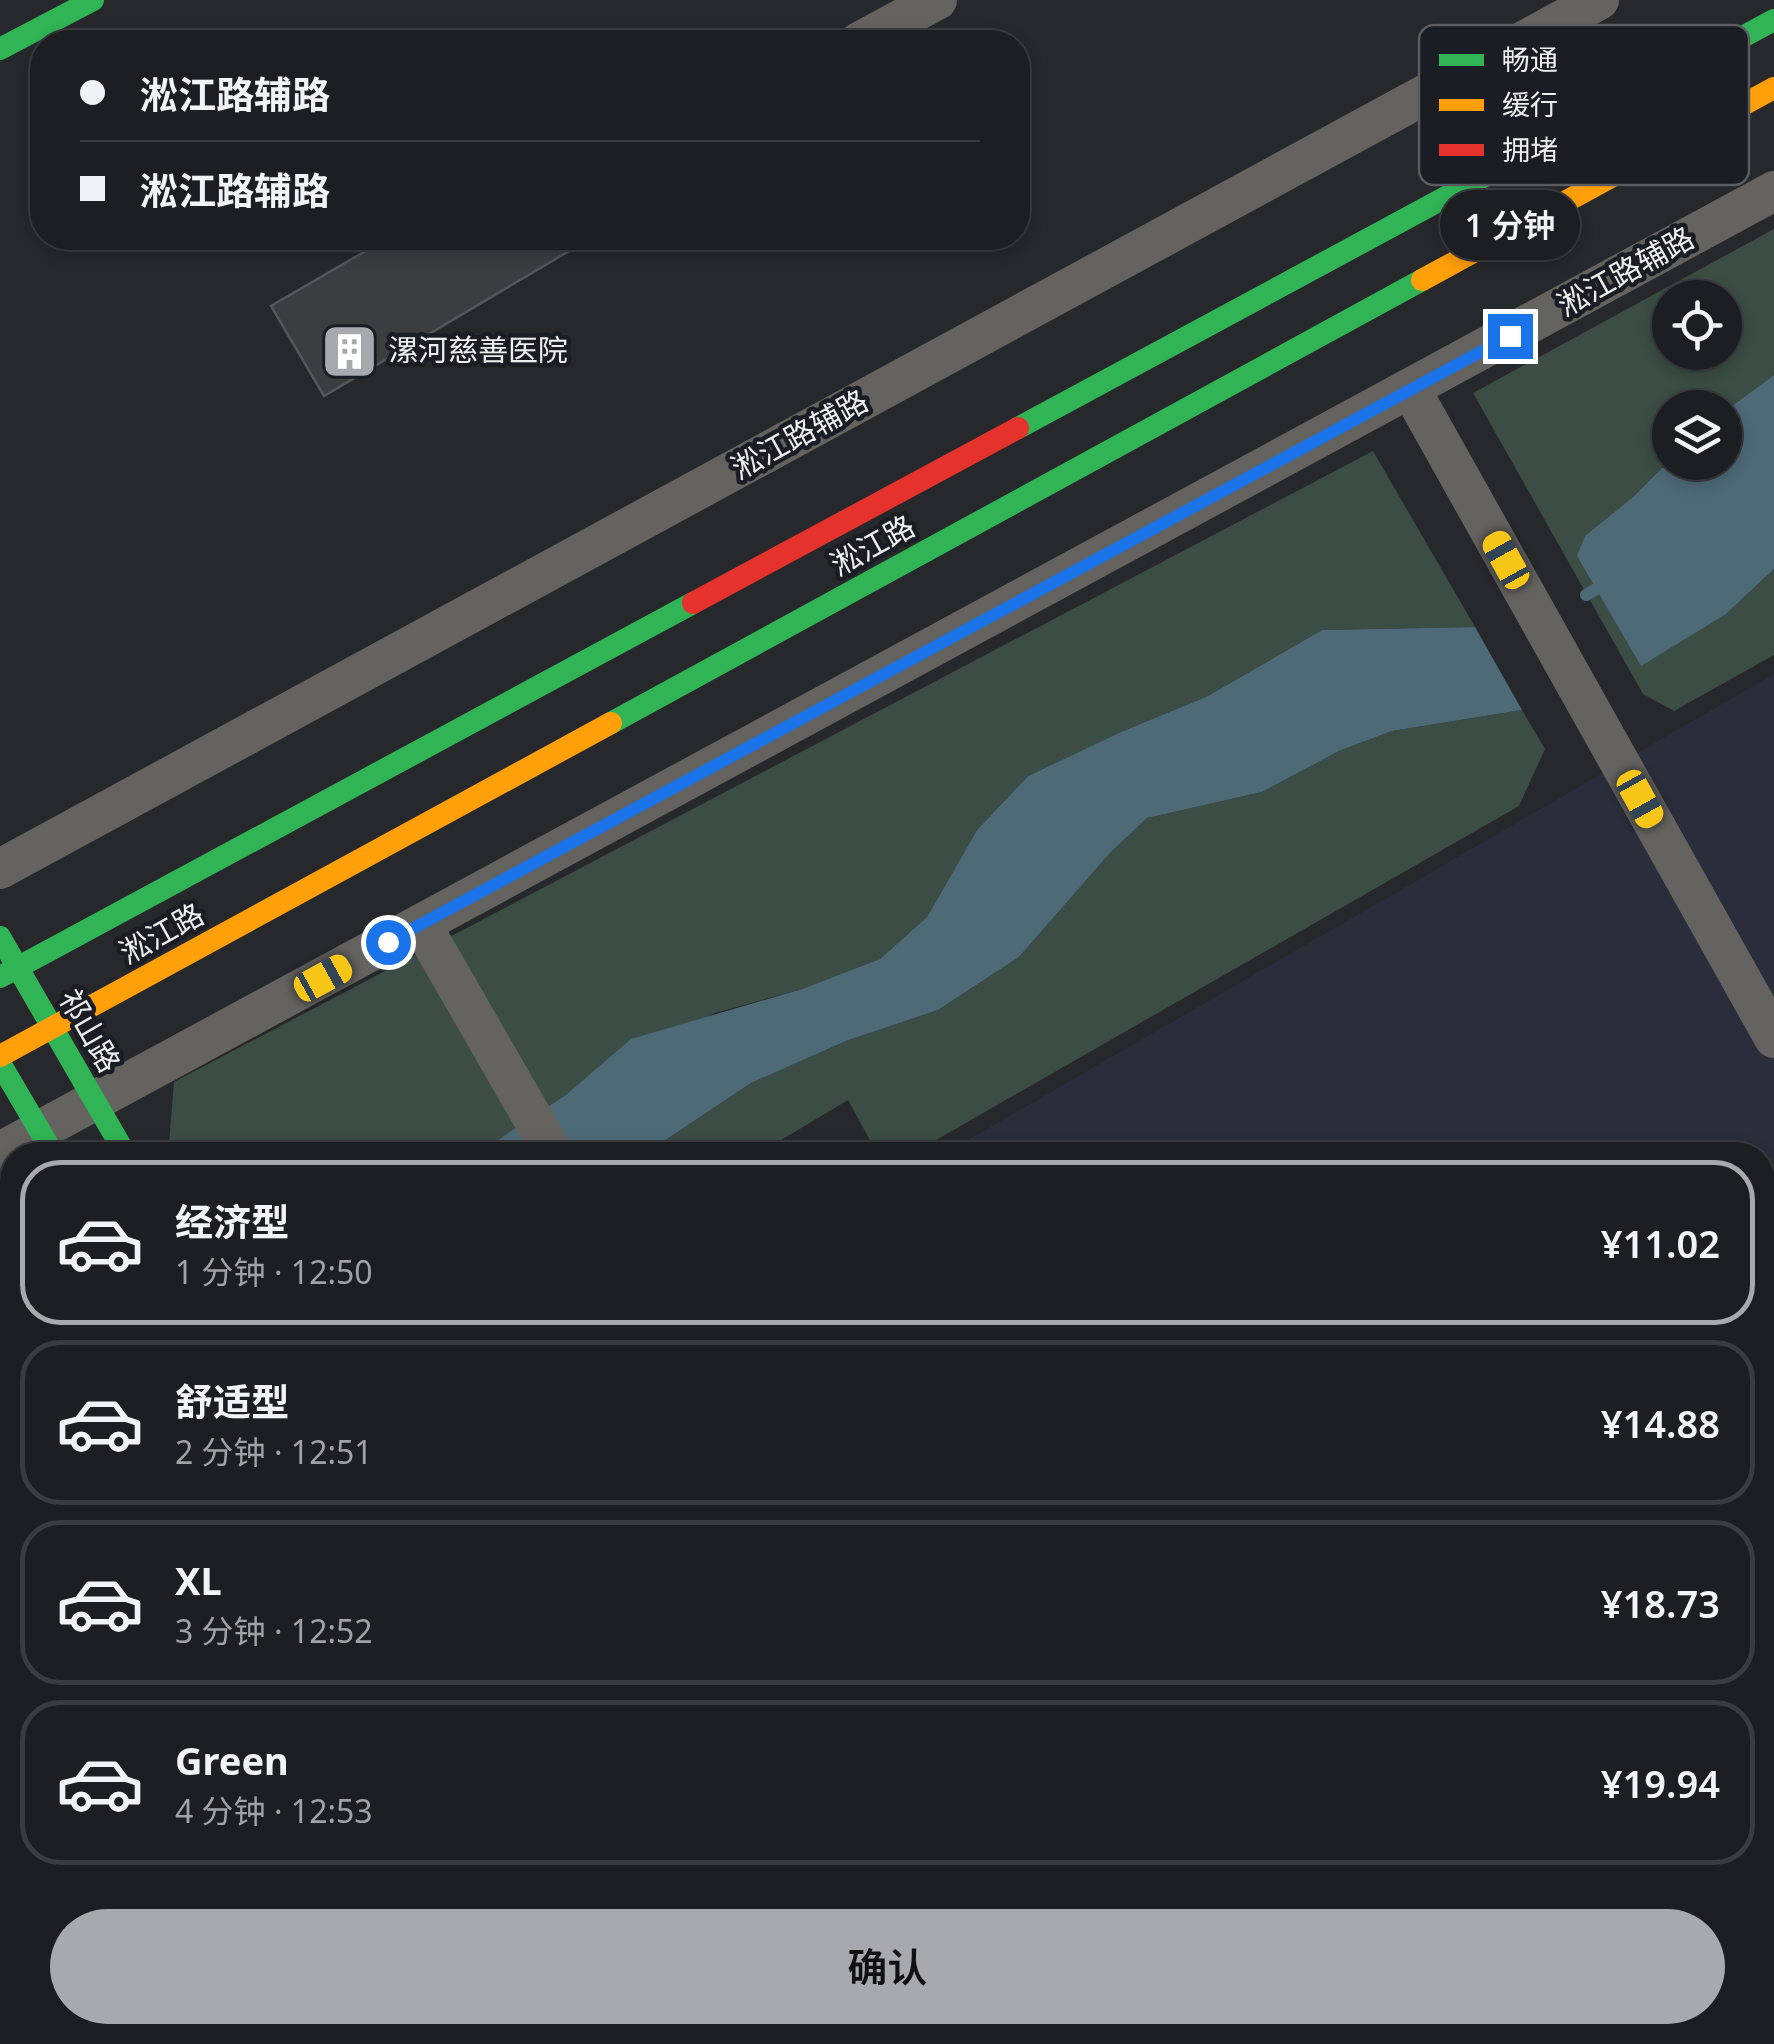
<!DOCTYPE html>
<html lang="zh">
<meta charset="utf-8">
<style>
:root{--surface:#1d1e21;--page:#2a2b2e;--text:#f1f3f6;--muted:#a0a2a5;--line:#3b3c3f;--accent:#a7a9ad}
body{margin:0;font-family:"Noto Sans","Noto Sans SC",sans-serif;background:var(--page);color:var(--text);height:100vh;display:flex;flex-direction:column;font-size:38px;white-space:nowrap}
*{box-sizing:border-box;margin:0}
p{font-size:32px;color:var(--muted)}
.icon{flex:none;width:55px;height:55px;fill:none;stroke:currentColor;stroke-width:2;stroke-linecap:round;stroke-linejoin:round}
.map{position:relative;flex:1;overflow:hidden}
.details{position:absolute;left:0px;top:1142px;width:1775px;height:902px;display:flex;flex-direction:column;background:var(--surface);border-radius:40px 40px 0 0;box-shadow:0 5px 15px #0003,0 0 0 2px var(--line)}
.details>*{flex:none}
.top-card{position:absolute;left:30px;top:30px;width:1000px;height:220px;border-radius:40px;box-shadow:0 5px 15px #0003,0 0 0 2px var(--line);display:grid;align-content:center;height:220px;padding:0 50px;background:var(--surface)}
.controls{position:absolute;left:1652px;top:280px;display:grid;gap:20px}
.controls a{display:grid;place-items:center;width:90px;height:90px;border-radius:50%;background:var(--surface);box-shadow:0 5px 15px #0003,0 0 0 2px var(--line);font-size:50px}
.end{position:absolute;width:45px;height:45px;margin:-22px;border:12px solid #1a73e8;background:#fff;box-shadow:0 0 0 5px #fff}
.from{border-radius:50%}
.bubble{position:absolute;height:70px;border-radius:35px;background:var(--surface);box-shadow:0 5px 15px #0003,0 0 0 2px var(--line);font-size:32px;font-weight:600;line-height:70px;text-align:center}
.car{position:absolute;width:30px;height:60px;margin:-30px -15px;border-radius:12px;box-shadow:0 0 8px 2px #0007;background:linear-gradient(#f5c518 24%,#345 0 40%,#f5c518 0 76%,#345 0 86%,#f5c518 0)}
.top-card b{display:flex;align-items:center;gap:35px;height:95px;font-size:38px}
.top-card b+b{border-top:2px solid var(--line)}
.top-card i{width:25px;height:25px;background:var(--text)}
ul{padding:18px 0 0;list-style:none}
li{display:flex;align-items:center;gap:30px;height:165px;margin:0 20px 15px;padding:0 30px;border:5px solid var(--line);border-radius:40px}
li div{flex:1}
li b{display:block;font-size:38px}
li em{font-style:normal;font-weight:600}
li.on{border-color:var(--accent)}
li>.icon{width:90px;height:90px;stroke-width:1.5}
.cta{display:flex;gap:20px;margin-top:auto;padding:20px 50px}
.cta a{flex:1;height:115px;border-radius:60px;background:var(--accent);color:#111;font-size:40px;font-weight:600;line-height:115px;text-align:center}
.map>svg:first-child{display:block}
.built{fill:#2b2e3a}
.green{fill:#3b4d44;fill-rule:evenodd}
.water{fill:#4e6a77}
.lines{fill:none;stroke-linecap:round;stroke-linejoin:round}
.stream{stroke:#4e6a77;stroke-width:12}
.building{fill:#3c3d3f;stroke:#55565a;stroke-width:2.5}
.street{stroke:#646360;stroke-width:40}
.fast{stroke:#30b455;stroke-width:22}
.slow{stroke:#ff9f0a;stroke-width:22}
.jam{stroke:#e5322d;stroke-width:22}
.route{stroke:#1a73e8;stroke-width:12}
.labels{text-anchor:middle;stroke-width:9;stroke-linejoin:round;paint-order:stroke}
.street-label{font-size:30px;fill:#eceef2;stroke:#1b1d24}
.poi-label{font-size:30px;fill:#eceef2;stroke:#1b1d24;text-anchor:start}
.key{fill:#1b1d24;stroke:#5a5c62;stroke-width:2.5}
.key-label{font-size:28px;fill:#eceef2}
</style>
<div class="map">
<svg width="1774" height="2044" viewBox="0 0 1774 2044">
<rect width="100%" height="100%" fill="#27282c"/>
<g class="built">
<path d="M1774,674V2044H1405L1398,2033L1762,2032V1155H942Z"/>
<path d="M12,1682V2032H458L464,2044H0V1689Z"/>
</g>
<g class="green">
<path d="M1774,229V375L1725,411V408H1670V460L1632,498L1726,614L1774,569V655L1674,711L1643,694L1473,393ZM1670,298H1725V352H1670Z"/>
<path d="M1373,451L1475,627L1322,630L1206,697L1123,731L1028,776L977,830L927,917L880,959L802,989L715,1013L567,1094L502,1137L482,1155H168L174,1082Z"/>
<path d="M1522,710L1545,749L1519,806L910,1155H878L848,1100L756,1155H643L751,1083L846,1041L938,1010L1019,957L1110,853L1147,818L1262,792L1339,751L1392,731Z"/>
<path d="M0,1195L12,1206V1341L0,1345Z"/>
<path d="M12,1533V1657L0,1664V1540Z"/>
<path d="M1774,1646V2044H1438L1432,2033L1762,2032V1652Z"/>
</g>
<g class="water">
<path d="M1774,375V569L1726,614L1641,666L1577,556L1585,536L1632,498L1670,460V462H1725V411Z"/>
<path d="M1475,627L1522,710L1392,731L1339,751L1262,792L1147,818L1110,853L1019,957L938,1010L846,1041L751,1083L643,1155H482L502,1137L567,1094L631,1039L802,989L880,959L927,917L977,830L1028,776L1123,731L1206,697L1322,630Z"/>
<path d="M12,1341V1533L0,1540V1345Z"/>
</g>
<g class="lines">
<path class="stream" d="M1586,595L1611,580"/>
</g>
<g class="building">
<path d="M388,238H591L324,396L271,306Z"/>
<path d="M171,2032H214L221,2044H151Z"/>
<path d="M283,2032H441L448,2044H290Z"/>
</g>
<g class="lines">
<g class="street">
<path d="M859,42L937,0"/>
<path d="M1411,390L1774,1038"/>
<path d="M0,869L1599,0"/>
<path d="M421,924L554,1155"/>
<path d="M0,1152L1774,191"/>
<path d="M0,1901L12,1894"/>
</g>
<g class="fast">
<path d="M0,49L93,0"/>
<path d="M1018,428L1774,20"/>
<path d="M611,723L1422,280"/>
<path d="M0,937L126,1155"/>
<path d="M0,977L693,603"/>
<path d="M0,1063L54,1155"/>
<path d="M571,2032L577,2044"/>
<path d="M638,2032L645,2044"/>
</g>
<g class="slow">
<path d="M1422,280L1774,88"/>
<path d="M0,1056L611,723"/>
</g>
<path class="jam" d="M693,603L1018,428"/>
</g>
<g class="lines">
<path class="route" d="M388,942L1510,336"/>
</g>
<defs>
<symbol id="building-square" viewBox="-11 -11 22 22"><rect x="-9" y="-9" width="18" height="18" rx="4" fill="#a7a9ad" stroke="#1b1d24"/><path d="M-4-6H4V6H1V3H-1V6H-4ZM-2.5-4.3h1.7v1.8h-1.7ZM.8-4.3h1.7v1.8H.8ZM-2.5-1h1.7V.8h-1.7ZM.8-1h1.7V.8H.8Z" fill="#fff"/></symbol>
</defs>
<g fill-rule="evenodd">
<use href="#building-square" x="318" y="320" width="63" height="63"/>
</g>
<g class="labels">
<g class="street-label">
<text transform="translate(1626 272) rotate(-29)" y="10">淞江路辅路</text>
<text transform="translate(800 435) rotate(-29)" y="10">淞江路辅路</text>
<text transform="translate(873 546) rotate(-29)" y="10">淞江路</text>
<text transform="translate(162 934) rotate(-29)" y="10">淞江路</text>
<text transform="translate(89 1031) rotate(60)" y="10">祁山路</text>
</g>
<g class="poi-label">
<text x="388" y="361">漯河慈善医院</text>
</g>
</g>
<rect x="1419" y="25" width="330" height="160" rx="15" class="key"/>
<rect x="1439" y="54" width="45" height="12" fill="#30b455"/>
<rect x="1439" y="99" width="45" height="12" fill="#ff9f0a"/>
<rect x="1439" y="144" width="45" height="12" fill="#e5322d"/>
<g class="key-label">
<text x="1502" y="70">畅通</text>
<text x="1502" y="115">缓行</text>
<text x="1502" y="160">拥堵</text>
</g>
</svg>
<div class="controls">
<a><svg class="icon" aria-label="locate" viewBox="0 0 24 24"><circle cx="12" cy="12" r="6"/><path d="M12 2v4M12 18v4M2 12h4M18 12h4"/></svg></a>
<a><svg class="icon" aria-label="layers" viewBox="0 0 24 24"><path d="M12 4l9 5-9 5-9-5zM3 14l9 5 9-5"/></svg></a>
</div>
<i class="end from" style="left:388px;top:942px"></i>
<i class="end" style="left:1510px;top:336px"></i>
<div class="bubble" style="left:1440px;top:190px;width:140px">1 分钟</div>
<i class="car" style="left:1506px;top:560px;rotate:331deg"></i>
<i class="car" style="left:1640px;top:799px;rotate:151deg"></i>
<i class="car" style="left:323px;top:978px;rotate:61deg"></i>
<div class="top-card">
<b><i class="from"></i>淞江路辅路</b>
<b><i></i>淞江路辅路</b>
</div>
<section class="details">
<ul>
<li class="on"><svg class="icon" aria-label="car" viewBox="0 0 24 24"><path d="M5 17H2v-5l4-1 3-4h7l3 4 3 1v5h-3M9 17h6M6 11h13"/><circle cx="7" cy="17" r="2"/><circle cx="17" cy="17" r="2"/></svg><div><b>经济型</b><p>1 分钟 · 12:50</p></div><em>¥11.02</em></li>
<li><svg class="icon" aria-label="car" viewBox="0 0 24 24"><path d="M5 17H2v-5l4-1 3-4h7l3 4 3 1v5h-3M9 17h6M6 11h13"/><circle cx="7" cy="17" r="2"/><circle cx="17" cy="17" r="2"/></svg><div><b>舒适型</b><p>2 分钟 · 12:51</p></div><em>¥14.88</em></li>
<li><svg class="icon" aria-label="car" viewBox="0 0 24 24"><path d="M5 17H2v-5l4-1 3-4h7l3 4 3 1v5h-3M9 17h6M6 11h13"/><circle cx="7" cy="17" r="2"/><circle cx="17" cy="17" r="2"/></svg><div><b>XL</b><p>3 分钟 · 12:52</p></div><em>¥18.73</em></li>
<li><svg class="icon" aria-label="car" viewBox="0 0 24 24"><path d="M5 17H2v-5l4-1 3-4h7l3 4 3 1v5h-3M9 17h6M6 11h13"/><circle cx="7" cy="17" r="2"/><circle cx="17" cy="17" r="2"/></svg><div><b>Green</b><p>4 分钟 · 12:53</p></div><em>¥19.94</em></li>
</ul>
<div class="cta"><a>确认</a></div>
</section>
</div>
